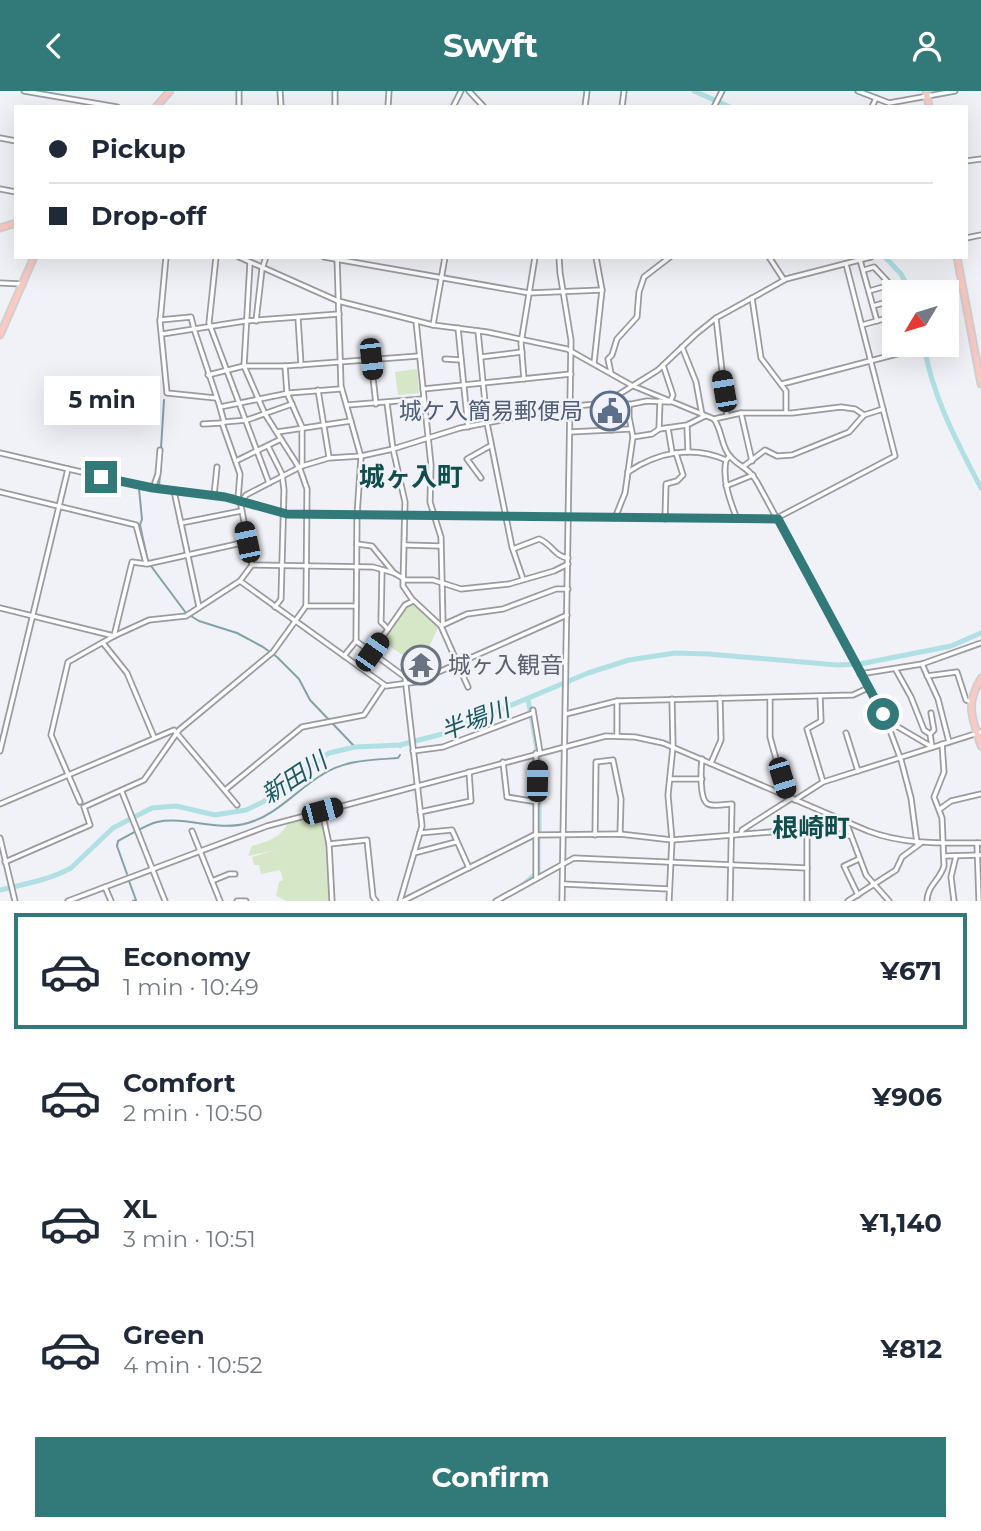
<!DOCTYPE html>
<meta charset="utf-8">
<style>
:root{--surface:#fff;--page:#f6f6f7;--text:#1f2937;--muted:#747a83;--line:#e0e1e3;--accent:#317a79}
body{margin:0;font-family:Montserrat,"Noto Sans JP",sans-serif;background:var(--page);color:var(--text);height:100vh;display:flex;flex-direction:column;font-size:26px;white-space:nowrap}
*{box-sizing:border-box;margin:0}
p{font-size:23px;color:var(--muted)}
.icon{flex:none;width:38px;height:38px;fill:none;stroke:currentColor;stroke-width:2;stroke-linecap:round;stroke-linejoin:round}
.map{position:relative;height:810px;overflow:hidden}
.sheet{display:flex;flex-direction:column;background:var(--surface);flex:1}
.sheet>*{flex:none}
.top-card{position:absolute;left:14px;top:14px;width:954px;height:154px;border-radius:0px;box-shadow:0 7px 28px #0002;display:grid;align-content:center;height:154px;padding:0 35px;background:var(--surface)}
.needle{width:46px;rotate:232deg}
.fabs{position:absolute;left:882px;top:189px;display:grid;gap:14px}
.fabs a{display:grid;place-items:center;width:77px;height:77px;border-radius:0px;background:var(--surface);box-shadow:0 7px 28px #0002;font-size:35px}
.end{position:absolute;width:32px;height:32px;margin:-16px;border:9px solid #317a79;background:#fff;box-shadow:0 0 0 4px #fff}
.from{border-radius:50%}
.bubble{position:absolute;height:49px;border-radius:0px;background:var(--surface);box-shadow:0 7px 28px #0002;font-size:23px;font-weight:700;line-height:49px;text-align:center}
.car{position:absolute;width:21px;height:42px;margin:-21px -10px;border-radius:9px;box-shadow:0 0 5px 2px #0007;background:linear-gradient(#222 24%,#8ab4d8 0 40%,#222 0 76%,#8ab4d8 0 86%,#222 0)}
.top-card b{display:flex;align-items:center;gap:24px;height:66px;font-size:26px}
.top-card b+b{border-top:2px solid var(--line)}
.top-card i{width:18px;height:18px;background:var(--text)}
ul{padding:12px 0 0;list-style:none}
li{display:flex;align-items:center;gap:21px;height:116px;margin:0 14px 10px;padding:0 21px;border:4px solid transparent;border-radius:0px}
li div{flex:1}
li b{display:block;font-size:26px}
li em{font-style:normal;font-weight:700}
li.current{border-color:var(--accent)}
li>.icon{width:63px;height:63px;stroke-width:1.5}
.primary-button{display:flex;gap:14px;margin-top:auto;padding:14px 35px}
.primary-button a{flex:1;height:80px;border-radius:0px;background:var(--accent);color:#fff;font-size:28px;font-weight:700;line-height:80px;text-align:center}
header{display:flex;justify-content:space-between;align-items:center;height:91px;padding:0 35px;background:var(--accent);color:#fff;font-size:32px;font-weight:700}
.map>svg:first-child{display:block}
.green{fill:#d5e7c7}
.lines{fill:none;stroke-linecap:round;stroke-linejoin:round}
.stream{stroke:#82a3a6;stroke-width:2}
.river{stroke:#b0e0e3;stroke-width:5}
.minor-casing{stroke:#9a9aa0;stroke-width:7}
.major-casing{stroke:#d1d0d1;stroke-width:9}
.minor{stroke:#fff;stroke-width:3.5}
.major{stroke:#fbc9c1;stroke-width:5}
.route{stroke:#317a79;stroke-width:9}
.labels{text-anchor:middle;stroke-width:5;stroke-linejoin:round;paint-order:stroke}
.service-label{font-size:23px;fill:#4e5e75;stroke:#f1f1f8;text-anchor:end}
.worship-label{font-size:23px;fill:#5b616d;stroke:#f1f1f8;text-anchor:start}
.water-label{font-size:24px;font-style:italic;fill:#1a5b60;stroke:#f1f1f8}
.quarter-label{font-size:26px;font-weight:bold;fill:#104e4e;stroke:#f1f1f8}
</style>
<header><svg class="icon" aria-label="back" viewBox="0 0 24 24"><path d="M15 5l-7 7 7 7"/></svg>Swyft<svg class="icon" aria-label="person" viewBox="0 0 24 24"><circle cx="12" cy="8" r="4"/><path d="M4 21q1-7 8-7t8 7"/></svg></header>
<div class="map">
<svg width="981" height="810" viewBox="0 0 981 810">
<rect width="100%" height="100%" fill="#f1f1f8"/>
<g class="green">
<path d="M417,278L419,302L398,304L395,281Z"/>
<path d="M414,512L439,534L427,561L414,563L410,569L382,550L407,514Z"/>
<path d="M319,722L327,751L329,810H287L276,805L279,791L283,789L280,779L261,783L259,774H254L252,766L275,759L248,765L252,755C269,750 280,747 289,731Z"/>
</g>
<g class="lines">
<g class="stream">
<path d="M161,357L164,309"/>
<path d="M159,395L161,373"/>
<path d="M159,400L139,398L142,428L140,434L148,471L186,522L199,530L237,542L263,556L277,566L299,588L310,609L355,656"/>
<path d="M400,656V654"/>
<path d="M127,783L117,755L118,750C130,744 145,734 157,731C187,725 217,741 248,732C276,724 296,700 320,685C343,669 371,669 398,667L400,664"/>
<path d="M129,790L136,809L133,810"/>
</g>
<g class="river">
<path d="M694,0L730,16"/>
<path d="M885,166L901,183L911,201"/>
<path d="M924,254C932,305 957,351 981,397"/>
<path d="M528,608L537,657"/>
<path d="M539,742V665"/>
<path d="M538,782V746"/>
<path d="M523,794L533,785"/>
<path d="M0,799C25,793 49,789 71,777L113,737L152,717L176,715L215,724L246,719L263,711L329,662L355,656L400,654L442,643L588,582L629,569L675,562L708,563L837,574L860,573L951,555L981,542"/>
</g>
<defs>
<g id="minor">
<path d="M24,0L117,16"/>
<path d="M239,0V16"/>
<path d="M280,0L281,16"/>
<path d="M469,0L484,16"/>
<path d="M858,0L889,12L955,0"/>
<path d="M335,16V0"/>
<path d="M388,16L389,0"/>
<path d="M453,16L461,0"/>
<path d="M585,16L587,0"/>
<path d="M622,16L624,0"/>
<path d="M714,16L722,0"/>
<path d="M872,16L876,7"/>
<path d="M0,47L16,50"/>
<path d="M966,70L981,68"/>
<path d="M0,98L16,101"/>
<path d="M966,147L981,144"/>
<path d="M166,166L160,231L167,302L216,307"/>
<path d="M216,166L209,232L269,392"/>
<path d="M239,166L338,210L433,234L487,241L567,258L631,294L714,328L741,322H792L841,316L855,318L864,324"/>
<path d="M324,166L529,202L602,199"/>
<path d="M337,166L341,295L361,366L357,424L356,550L344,565"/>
<path d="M559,166L560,182L571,249L562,810"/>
<path d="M769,166L784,189"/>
<path d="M860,169L877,230"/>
<path d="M864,179L874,176L888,191L894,202"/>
<path d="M0,192L23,193"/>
<path d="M869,200L890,194"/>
<path d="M752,207L761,267L786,300V321"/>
<path d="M873,215L894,209"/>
<path d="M339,223L245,230L194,238L220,316L289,302L340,298"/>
<path d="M298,227L301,274"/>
<path d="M716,227L727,324"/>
<path d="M160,229L191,226L194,238L162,243"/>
<path d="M256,230L262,178L266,166"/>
<path d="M416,230L431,374L430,411L441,446L443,533L441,535"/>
<path d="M433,234L445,166"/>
<path d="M862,234L894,225"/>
<path d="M458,237L468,336"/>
<path d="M478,240L487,332L512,456L523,488"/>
<path d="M682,256L696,291L702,324"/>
<path d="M481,266L522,261"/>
<path d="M445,268L461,269"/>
<path d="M371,269L376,313"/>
<path d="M594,272L602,199L596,166"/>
<path d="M285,275L287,302L302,336V375"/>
<path d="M611,282L608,268L612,264L617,248L637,226L639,201L644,186L670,166"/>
<path d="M208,284L244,275H285L419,265"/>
<path d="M524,288L521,252L535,166"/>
<path d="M782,293L912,259"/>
<path d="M423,298L571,283"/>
<path d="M318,299L329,366"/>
<path d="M387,312L393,358L405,411L403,495L412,508L441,535L468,596"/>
<path d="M605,312L658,279L696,243L716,227L772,196L786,188L871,166"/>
<path d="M347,314L423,308"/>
<path d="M220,316L224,331L222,332L240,383L238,408"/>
<path d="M741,322L752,370"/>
<path d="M714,328C722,339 721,354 729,364C738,376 748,375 757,391L883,623L893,633L932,656"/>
<path d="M224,331L247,329L292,313"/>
<path d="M203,333L222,332"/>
<path d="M687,335L688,361"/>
<path d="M668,337L672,361"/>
<path d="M659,338L660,310"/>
<path d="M611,339L614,314"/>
<path d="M277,341L351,330"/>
<path d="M570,341L630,338"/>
<path d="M633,346L652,343L659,338L687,334L705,325"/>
<path d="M268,355L282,383L284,399L281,508L275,516"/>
<path d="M0,362L137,394L233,407L287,423L775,428L895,365L846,173"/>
<path d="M726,369C722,389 730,410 737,428"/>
<path d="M236,370L281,348"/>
<path d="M744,375L765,359L777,365L792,364L849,341L864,324L883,318"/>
<path d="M628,381C658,361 693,354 726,369L730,365"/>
<path d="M481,387L467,368L490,355"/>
<path d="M726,395L753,384"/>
<path d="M153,397L158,383L160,359"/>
<path d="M174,400L199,516"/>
<path d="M0,401L136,434L146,472"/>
<path d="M214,404L217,376"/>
<path d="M242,410L246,404L302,375L329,367L361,365L393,358L460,337L576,315L605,312L627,314L647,310L670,311L673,304L663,274"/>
<path d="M615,427L625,402L633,346L629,326V313"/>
<path d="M665,428L666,393L677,390L683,384L676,362"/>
<path d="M181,432L241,420"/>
<path d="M357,453L372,455L394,482"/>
<path d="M405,454L440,455"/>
<path d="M513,458L539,448C551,452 555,466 568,467"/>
<path d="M252,474L373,476L394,482L406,489H433L461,498L509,493L554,480L568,473"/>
<path d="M382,479L381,531L388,538"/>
<path d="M240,490L386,595L416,591L567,524"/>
<path d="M306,515H356"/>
<path d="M0,517L114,545"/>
<path d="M443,534L467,523L503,518L556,498H568"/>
<path d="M114,545L132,471L147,473L246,451"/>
<path d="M356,550L405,586L422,735L400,810"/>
<path d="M103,552L127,582L154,646"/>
<path d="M372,561L405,514L413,510"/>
<path d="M922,573L938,608L949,651"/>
<path d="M896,579L911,606L924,639L930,643L932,656"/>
<path d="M860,583L922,573L981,552"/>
<path d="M927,585L957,581L966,609L971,611"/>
<path d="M820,605L821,630L807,638L823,691"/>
<path d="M770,607V646L786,704"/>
<path d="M617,610V644"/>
<path d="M533,619L540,661"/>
<path d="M566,623L617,610L853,604L868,597"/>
<path d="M886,629L901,669L911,707L917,752"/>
<path d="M846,642L858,680"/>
<path d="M930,643L934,639L931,622"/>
<path d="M0,660L68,378"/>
<path d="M413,660L443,656L533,622"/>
<path d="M536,662V786"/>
<path d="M702,668C701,677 699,709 708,713C714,716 726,713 732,713L730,810"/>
<path d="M503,671L507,706L537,711"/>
<path d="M711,672L721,649L720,607"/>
<path d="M670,688H702"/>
<path d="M225,699L302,636L364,624L384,594"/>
<path d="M122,701L165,810"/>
<path d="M795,709L823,691L981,641"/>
<path d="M80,711L51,644L68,571L114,545L149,529L186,525L240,490L252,474L240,409"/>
<path d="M0,713L174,639L237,714"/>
<path d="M940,718L951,710L981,703"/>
<path d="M322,720L329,753L332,810"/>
<path d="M420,721L471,710L469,681"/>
<path d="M846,731L866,784L889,810"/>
<path d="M192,740L220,810"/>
<path d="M825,740L835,726"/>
<path d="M420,742L452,739L469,777"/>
<path d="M741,743L742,739L792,707"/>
<path d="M595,744L596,671L613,669L621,708L620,743"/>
<path d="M0,747L15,810"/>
<path d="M977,752L979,810"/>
<path d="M329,753L367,749L373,806L376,810"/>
<path d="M414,762L456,751"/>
<path d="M945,765L981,764"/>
<path d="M5,771L90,734L84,716L144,689L179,639L273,561L306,515L307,398L300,378L265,323L244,275L250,172"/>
<path d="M212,790L229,783H235"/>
<path d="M563,793L669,798"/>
<path d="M105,796L111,810"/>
<path d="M858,804L844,775L859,768"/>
<path d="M68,810L267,735L606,645L635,646L663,652L868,740C905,754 942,752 981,752"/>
<path d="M237,810H246"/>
<path d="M403,810L534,744L620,743L672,749L782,740H823L850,745"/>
<path d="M496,810L574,767L807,777"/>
<path d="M669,810L672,749L668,704L673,656L672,608"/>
<path d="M807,810V740"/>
<path d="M848,810L896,779L902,766L921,752"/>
<path d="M927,810C927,795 940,789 944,775L942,727L934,706L944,681L942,653"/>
<path d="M954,810L951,786L956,765"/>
</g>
<g id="major">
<path d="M926,0L929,16"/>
<path d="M156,16L170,0"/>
<path d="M0,137L16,132"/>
<path d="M957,166L981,293"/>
<path d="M0,244L34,166"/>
<path d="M981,587C965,615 972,626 981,655"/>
</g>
</defs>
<use href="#minor" class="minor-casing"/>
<use href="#major" class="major-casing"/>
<use href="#minor" class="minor"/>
<use href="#major" class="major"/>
</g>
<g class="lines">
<path class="route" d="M101,386L153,397L225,406L287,423L778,428L883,623"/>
</g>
<defs>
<symbol id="civic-ring" viewBox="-11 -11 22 22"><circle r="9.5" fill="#f1f1f8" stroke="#5c6f8a" stroke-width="1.5"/><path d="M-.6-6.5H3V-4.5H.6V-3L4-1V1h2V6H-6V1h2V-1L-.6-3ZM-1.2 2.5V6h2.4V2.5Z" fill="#5c6f8a"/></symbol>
<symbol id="temple-ring" viewBox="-11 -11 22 22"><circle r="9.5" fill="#f1f1f8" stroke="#6b7280" stroke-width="1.5"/><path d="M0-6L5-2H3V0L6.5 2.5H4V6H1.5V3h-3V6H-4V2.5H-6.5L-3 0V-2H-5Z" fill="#6b7280"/></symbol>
</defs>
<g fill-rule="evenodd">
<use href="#civic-ring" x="588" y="298" width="44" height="44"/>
<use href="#temple-ring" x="399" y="552" width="44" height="44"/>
</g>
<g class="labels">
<g class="service-label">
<text x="583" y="328">城ケ入簡易郵便局</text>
</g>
<g class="worship-label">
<text x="448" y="582">城ヶ入観音</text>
</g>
<g class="water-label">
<text transform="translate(475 629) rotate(-21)" y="8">半場川</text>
<text transform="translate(294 687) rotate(-33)" y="8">新田川</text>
</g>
<g class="quarter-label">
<text x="411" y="395">城ヶ入町</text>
<text x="811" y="746">根崎町</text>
</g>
</g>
</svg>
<div class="fabs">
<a><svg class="needle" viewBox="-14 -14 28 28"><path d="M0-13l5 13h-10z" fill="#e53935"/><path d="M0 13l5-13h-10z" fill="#747a83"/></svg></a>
</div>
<i class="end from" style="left:883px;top:623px"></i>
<i class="end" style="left:101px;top:386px"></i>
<div class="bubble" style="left:44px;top:285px;width:116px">5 min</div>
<i class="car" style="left:371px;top:268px;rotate:174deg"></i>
<i class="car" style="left:724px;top:300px;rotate:350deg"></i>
<i class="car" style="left:247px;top:451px;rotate:348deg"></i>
<i class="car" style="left:372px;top:561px;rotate:35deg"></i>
<i class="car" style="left:782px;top:687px;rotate:163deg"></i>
<i class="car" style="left:537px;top:690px;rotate:1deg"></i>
<i class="car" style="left:322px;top:720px;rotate:75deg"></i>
<div class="top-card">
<b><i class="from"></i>Pickup</b>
<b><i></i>Drop-off</b>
</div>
</div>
<section class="sheet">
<ul>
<li class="current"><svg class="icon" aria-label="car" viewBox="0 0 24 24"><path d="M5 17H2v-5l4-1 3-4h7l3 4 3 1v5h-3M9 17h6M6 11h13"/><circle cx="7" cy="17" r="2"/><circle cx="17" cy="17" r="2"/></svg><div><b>Economy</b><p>1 min · 10:49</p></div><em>¥671</em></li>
<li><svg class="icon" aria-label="car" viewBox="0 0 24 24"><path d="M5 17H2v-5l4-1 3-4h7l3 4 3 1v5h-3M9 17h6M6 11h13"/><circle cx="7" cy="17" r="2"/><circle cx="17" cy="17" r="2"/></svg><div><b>Comfort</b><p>2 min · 10:50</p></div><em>¥906</em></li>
<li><svg class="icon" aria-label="car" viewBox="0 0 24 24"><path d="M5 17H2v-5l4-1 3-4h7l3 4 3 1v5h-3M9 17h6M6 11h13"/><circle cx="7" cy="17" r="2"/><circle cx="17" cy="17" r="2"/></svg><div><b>XL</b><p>3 min · 10:51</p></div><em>¥1,140</em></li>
<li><svg class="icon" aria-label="car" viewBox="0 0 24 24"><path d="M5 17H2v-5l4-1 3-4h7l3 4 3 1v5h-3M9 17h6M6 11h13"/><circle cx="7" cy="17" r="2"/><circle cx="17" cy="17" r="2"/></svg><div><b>Green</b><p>4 min · 10:52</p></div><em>¥812</em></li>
</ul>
<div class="primary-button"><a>Confirm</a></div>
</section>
